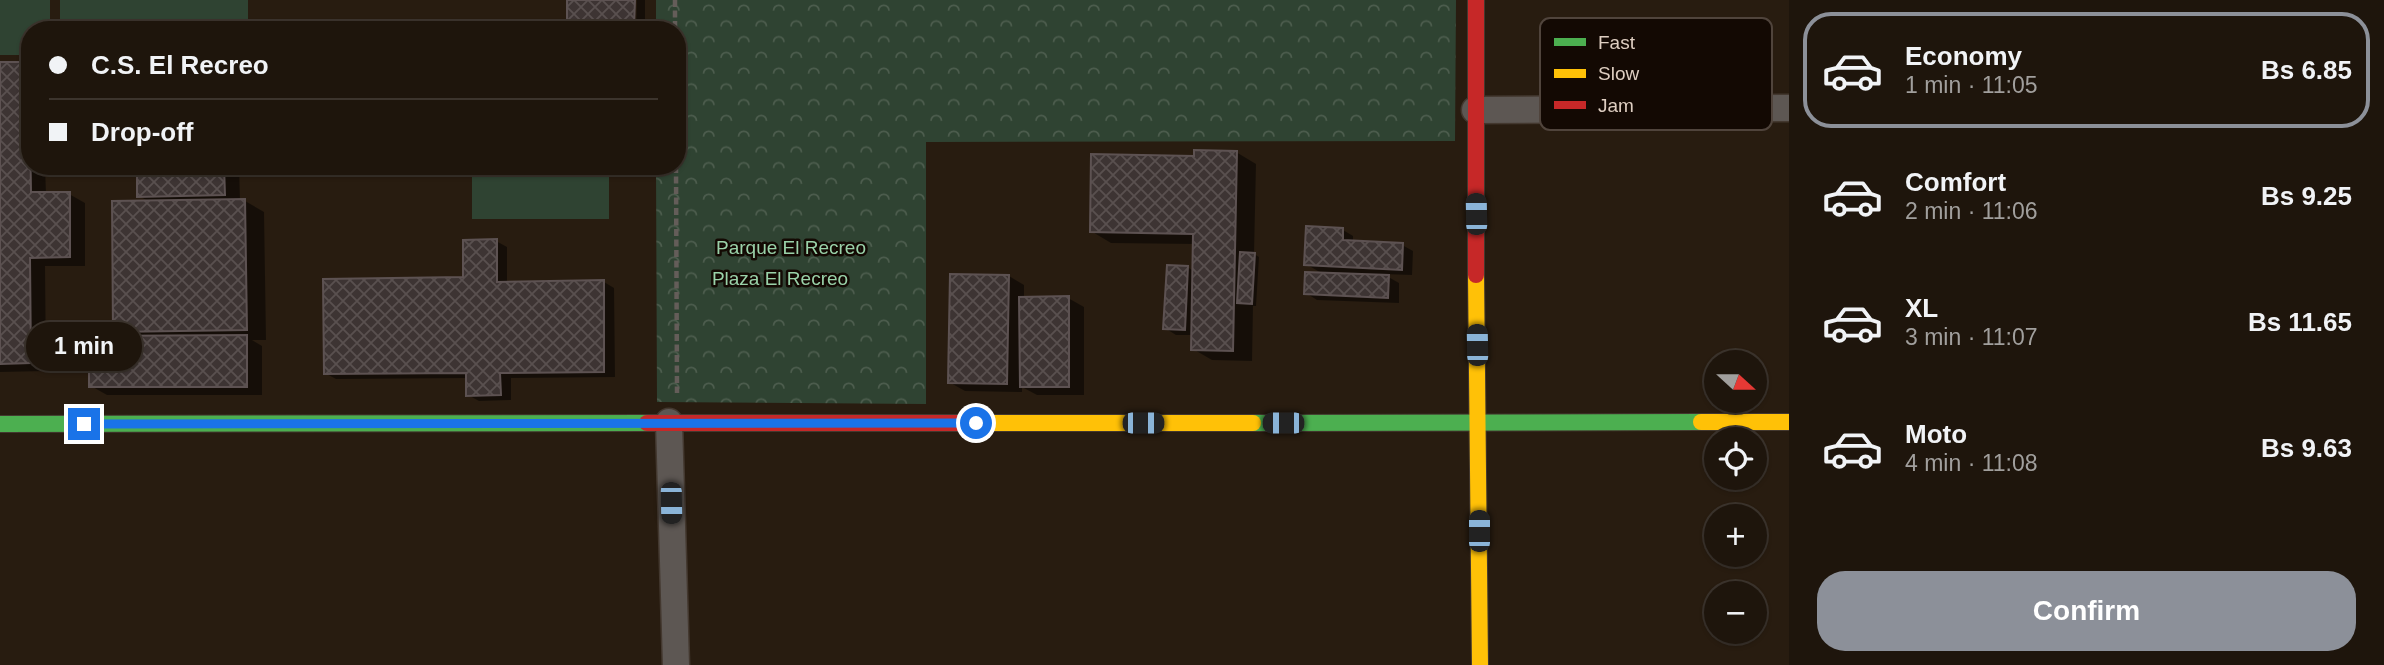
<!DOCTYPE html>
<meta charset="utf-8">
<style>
:root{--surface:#1e150c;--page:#261e15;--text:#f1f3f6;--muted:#a19f9d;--line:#3c342d;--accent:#8c9099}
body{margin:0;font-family:Helvetica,sans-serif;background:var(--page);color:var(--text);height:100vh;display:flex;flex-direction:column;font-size:26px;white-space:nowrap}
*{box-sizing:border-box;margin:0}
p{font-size:23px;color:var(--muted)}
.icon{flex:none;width:38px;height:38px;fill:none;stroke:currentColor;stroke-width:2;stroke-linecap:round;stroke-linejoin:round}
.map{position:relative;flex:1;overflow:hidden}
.panel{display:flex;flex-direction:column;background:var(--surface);width:595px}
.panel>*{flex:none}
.top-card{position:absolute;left:21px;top:21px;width:665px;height:154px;border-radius:28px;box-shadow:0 2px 5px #0004,0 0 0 2px var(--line);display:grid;align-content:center;height:154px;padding:0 28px;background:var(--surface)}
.needle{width:46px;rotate:111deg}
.tools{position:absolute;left:1704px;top:350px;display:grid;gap:14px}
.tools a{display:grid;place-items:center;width:63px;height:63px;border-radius:50%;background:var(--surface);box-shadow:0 2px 5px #0004,0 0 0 2px var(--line);font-size:35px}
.end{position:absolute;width:32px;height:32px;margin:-16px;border:9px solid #1a73e8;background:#fff;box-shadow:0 0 0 4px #fff}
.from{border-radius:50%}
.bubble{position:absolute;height:49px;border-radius:24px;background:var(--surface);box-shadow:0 2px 5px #0004,0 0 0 2px var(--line);font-size:23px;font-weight:600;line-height:49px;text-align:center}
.car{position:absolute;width:21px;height:42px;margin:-21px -10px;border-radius:9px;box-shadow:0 0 5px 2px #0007;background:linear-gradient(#222 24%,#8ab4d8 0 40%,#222 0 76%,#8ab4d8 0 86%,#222 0)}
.top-card b{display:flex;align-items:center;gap:24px;height:66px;font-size:26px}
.top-card b+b{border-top:2px solid var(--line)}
.top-card i{width:18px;height:18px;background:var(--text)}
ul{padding:12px 0 0;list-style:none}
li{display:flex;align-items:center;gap:21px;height:116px;margin:0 14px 10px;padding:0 14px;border:4px solid transparent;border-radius:28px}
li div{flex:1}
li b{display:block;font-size:26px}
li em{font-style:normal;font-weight:600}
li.active{border-color:var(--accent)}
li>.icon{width:63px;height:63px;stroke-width:1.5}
.action{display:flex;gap:14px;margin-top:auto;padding:14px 28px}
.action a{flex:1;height:80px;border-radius:28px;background:var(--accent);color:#fff;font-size:28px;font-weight:600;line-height:80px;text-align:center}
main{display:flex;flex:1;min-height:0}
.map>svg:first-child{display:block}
.grass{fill:#2f4332}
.park{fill:url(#park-crowns)}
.shadow{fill:#0007}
.building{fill:url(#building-cross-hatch);stroke:#5d5252;stroke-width:2}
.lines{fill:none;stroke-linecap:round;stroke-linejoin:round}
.street-casing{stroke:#43382f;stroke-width:29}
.fast-casing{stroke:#43382f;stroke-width:18}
.slow-casing{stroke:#43382f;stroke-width:18}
.jam-casing{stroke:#43382f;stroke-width:18}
.path{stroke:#645d59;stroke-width:4.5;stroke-dasharray:7 3.5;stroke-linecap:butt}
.street{stroke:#5d5753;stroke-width:26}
.fast{stroke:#4caf50;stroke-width:16}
.slow{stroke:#ffc107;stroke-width:16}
.jam{stroke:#c62828;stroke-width:16}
.route{stroke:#1a73e8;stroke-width:9}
.labels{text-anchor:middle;stroke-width:5;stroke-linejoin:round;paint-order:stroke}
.park-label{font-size:19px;fill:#9ad2a9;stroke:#130903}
.key{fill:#130903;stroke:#50443c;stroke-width:2}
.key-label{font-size:19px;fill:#decec1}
</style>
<main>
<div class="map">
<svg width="1789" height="665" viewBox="0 0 1789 665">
<defs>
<pattern id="park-crowns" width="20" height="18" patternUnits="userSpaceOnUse" patternTransform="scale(1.75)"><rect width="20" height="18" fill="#2f4332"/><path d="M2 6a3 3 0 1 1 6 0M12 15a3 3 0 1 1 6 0" fill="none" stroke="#4d5d4e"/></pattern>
<pattern id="building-cross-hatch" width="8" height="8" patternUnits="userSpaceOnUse" patternTransform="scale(1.75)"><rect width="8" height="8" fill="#3d3433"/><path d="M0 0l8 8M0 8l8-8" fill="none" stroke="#59504f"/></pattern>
</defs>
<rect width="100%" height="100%" fill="#281c10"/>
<g class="grass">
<path d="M0,0H50V30H30V55H0Z"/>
<rect x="60" y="0" width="188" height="30"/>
<rect x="472" y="166" width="137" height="53"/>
</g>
<path class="park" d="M656,0H1456L1455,141L926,142V404L657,402L656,166H677V30H656Z"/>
<g class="shadow">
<path d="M569,0H633V30H578L569,24Z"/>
<path d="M637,0H645V30H636Z"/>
<path d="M0,64H30V166H45L46,194H69L85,203V266H45L46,371L0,372Z"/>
<path d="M1236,152L1256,164L1254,254L1259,257L1256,306H1253L1252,361L1212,360L1193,349V335H1176L1165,328L1187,267L1194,271L1195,244L1111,243L1091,231L1196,158Z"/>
<path d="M138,166H239L240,201H245L264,212L266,340H252L262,346V395H107L91,386L127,338L115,331L150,202L139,196Z"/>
<path d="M1343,230L1353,236V242L1402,245L1413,251L1412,275L1383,274L1399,283V303L1317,300L1306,293L1323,274L1306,264Z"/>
<path d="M496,241L507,247V283L604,282L614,288L615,377L511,378V400L479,401L468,395V378L336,379L325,373L465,279Z"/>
<path d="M1009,276L1024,285V298H1068L1084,307V395H1037L1022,387V392L965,391L949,382Z"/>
</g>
<g class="building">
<path d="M567,0H635L634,26L567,25Z"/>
<path d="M0,62H29L31,192H70V257L30,258L31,363L0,364Z"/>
<path d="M1194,150L1237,151L1233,351L1191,350L1193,234L1090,232L1091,154L1194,156Z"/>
<path d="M137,166H224L225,195L137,197Z"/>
<path d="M245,199L247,330L113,332L112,201Z"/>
<path d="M1306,226L1343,228V240L1403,243L1402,270L1304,265Z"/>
<path d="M497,239V282L604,280V372L500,373L501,395L466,396V373L324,374L323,279L463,277V240Z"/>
<path d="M1240,252L1255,253L1252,304L1237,303Z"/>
<path d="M1167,265L1188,266L1185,330L1163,329Z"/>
<path d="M1305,272L1389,275L1388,298L1304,294Z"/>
<path d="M950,274L1009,275L1007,384L948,383Z"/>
<path d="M1069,296V387H1020L1019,297Z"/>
<path d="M247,335V387H89V336Z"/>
</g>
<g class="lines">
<defs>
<g id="street">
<path d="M1475,110L1789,108"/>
<path d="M669,422L676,665"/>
</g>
<g id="fast">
<path d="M1253,423L1701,422"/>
<path d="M0,424L647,423"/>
</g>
<g id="slow">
<path d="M1476,275L1480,665"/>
<path d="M1701,422H1789"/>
<path d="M958,423H1253"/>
</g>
<g id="jam">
<path d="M1476,0V275"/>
<path d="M647,423H958"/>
</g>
</defs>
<use href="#street" class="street-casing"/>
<use href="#fast" class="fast-casing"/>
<use href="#slow" class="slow-casing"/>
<use href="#jam" class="jam-casing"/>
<g class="path">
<path d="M675,0V30"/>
<path d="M676,166L677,393"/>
</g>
<use href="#street" class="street"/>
<use href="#fast" class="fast"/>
<use href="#slow" class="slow"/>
<use href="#jam" class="jam"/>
</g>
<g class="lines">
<path class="route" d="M84,424L976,423"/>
</g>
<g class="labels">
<g class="park-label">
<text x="791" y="254">Parque El Recreo</text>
<text x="780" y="285">Plaza El Recreo</text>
</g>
</g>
<rect x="1540" y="18" width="232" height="112" rx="10" class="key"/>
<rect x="1554" y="38" width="32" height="8" fill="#4caf50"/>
<rect x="1554" y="69" width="32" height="9" fill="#ffc107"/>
<rect x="1554" y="101" width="32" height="8" fill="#c62828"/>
<g class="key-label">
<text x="1598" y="49">Fast</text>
<text x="1598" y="80">Slow</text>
<text x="1598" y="112">Jam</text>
</g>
</svg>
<div class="tools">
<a><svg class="needle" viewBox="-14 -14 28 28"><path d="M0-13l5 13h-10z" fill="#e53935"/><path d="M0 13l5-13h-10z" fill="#a19f9d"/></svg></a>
<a><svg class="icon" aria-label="locate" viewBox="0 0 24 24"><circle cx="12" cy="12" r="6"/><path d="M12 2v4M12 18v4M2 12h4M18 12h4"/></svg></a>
<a>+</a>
<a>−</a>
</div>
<i class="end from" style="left:976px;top:423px"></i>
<i class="end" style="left:84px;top:424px"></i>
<div class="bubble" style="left:26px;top:322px;width:116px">1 min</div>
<i class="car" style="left:1476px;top:214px;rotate:359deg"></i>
<i class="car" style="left:1477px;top:345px;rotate:359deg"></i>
<i class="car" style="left:1143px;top:423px;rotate:90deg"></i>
<i class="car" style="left:1283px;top:423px;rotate:270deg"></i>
<i class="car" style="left:671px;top:503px;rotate:179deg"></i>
<i class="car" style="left:1479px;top:531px;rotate:0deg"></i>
<div class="top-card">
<b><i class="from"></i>C.S. El Recreo</b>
<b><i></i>Drop-off</b>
</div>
</div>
<section class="panel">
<ul>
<li class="active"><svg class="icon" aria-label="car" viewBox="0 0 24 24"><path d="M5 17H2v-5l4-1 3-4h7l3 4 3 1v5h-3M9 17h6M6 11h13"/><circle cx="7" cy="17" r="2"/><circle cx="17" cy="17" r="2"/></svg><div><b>Economy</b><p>1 min · 11:05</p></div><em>Bs 6.85</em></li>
<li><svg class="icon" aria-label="car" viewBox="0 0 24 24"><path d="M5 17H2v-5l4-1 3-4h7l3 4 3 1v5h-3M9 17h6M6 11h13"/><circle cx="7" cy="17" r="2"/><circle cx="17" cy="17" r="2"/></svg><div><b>Comfort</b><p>2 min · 11:06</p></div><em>Bs 9.25</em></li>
<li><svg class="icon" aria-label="car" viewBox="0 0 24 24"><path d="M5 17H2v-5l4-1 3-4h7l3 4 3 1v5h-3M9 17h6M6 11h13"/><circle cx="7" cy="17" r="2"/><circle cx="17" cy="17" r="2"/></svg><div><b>XL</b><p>3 min · 11:07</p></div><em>Bs 11.65</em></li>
<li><svg class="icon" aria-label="car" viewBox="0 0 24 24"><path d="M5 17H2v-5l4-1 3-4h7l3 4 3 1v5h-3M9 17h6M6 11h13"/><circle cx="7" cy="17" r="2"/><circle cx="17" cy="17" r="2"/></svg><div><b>Moto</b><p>4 min · 11:08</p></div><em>Bs 9.63</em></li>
</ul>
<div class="action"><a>Confirm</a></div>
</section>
</main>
